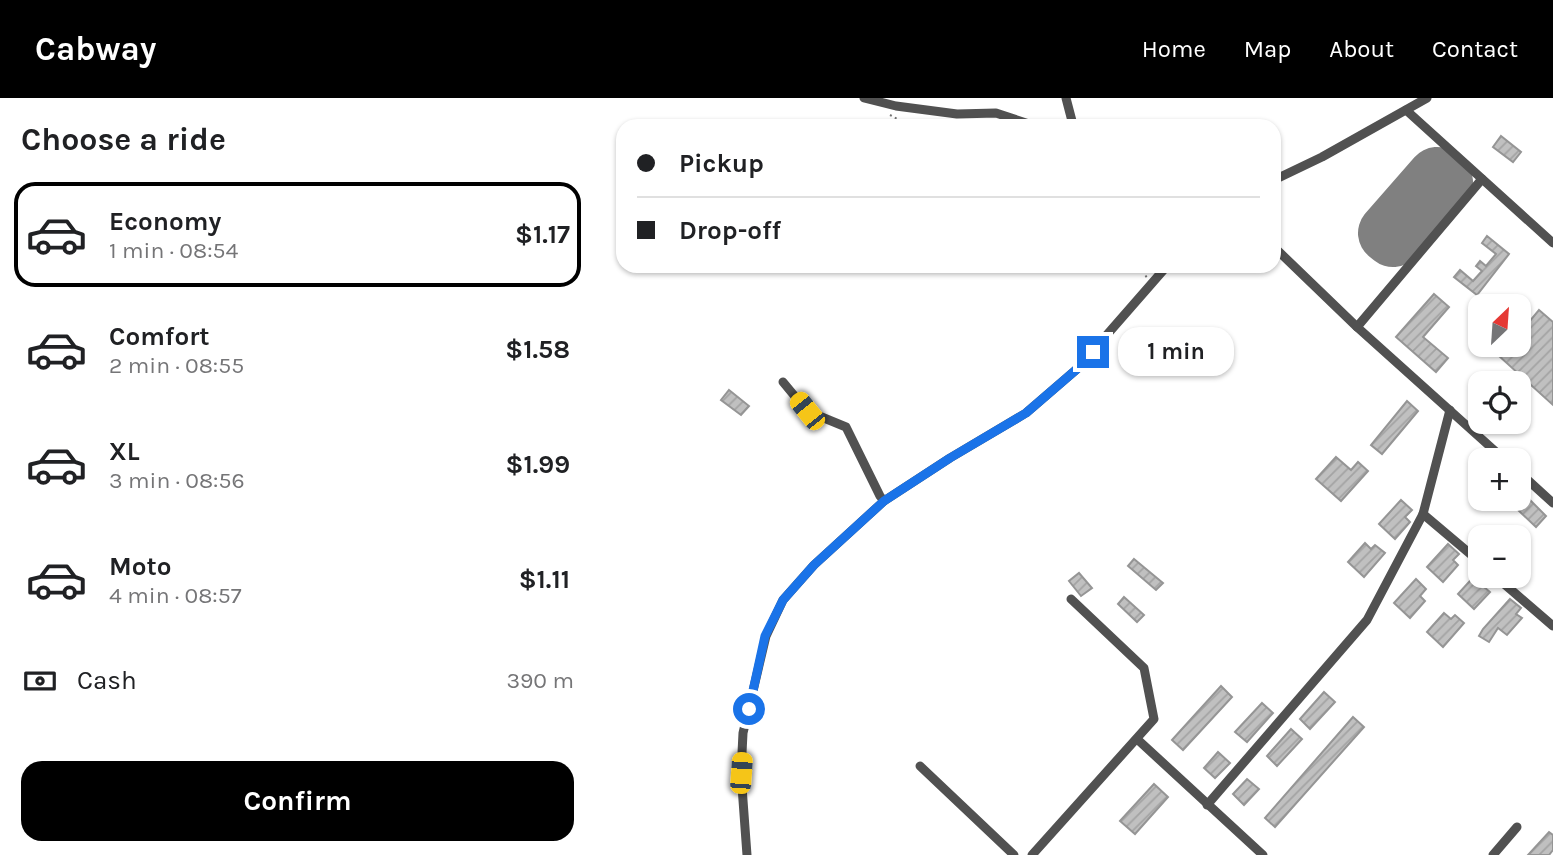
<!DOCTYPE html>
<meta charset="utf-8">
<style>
:root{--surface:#fff;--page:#f2f2f2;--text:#202124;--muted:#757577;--line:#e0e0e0;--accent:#000}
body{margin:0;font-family:Karla,sans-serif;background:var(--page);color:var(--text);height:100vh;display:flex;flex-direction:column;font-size:26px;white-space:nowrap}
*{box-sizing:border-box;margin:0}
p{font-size:23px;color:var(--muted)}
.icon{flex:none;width:38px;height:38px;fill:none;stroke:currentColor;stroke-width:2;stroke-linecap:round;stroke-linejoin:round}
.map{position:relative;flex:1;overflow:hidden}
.side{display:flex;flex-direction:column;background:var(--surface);width:595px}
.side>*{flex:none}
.guide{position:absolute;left:21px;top:21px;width:665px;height:154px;border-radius:21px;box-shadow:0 2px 5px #0004;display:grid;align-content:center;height:154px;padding:0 21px;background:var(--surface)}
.needle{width:46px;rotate:25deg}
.tools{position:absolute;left:873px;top:196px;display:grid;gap:14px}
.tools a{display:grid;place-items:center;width:63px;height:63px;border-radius:14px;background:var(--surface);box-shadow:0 2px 5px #0004;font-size:35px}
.end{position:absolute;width:32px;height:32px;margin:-16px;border:9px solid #1a73e8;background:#fff;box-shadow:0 0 0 4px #fff}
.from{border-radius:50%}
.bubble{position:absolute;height:49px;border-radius:21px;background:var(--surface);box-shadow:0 2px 5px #0004;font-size:23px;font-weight:700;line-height:49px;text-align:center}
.car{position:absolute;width:21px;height:42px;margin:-21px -10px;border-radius:9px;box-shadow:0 0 5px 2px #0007;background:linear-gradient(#f5c518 24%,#345 0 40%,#f5c518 0 76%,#345 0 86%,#f5c518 0)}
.guide b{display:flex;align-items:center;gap:24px;height:66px;font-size:26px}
.guide b+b{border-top:2px solid var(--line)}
.guide i{width:18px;height:18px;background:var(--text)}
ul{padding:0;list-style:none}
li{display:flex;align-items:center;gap:21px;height:105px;margin:0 14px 10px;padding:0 7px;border:4px solid transparent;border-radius:21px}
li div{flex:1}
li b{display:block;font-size:26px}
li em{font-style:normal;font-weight:700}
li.current{border-color:var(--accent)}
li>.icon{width:63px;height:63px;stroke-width:1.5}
h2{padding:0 21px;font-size:32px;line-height:84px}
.pay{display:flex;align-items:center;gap:18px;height:77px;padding:0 21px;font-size:26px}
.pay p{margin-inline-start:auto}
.primary-button{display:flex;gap:14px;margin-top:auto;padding:14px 21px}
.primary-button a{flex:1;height:80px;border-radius:21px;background:var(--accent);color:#fff;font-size:28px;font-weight:700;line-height:80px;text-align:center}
header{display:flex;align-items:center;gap:42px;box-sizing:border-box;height:98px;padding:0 35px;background:var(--accent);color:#fff}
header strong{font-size:33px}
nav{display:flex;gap:38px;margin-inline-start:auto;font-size:24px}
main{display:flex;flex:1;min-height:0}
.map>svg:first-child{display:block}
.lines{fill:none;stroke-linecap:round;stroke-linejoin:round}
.runway{stroke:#808080;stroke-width:60}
.building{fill:url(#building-hatch);stroke:#959595;stroke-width:2}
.path{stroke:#737373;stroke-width:2;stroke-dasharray:2 3.5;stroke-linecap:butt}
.street{stroke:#515151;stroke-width:9}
.route{stroke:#1a73e8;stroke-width:9}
</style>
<header>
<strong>Cabway</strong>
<nav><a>Home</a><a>Map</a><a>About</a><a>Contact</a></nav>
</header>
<main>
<section class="side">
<h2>Choose a ride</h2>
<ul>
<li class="current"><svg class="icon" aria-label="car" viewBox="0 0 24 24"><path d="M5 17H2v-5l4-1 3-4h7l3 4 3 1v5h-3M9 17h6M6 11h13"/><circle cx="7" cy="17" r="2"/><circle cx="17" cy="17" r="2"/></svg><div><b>Economy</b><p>1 min · 08:54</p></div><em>$1.17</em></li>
<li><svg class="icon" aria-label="car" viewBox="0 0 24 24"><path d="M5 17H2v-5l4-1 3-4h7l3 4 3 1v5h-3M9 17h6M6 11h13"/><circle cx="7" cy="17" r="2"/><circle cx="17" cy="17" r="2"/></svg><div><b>Comfort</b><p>2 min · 08:55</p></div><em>$1.58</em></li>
<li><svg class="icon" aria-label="car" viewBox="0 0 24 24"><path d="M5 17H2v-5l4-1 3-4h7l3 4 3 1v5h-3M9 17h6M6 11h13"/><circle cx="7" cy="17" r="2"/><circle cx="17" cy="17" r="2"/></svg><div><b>XL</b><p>3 min · 08:56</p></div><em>$1.99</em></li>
<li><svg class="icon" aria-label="car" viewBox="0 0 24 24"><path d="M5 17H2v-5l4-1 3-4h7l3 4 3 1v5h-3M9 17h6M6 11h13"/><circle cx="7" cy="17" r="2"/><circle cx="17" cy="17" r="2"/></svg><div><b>Moto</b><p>4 min · 08:57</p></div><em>$1.11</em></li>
</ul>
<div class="pay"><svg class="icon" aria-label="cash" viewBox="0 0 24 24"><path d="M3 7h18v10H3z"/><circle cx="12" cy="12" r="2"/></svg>Cash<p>390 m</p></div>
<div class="primary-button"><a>Confirm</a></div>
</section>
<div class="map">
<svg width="958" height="757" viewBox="0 0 958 757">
<defs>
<pattern id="building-hatch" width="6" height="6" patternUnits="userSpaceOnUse" patternTransform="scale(1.75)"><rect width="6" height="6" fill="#c0c0c0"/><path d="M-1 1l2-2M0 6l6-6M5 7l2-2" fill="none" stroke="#a3a3a3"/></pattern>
</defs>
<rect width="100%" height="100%" fill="#fff"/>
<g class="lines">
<path class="runway" d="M842,79L848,84L798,139L793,135Z"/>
</g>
<g class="building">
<path d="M906,38L926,54L918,64L898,49Z"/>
<path d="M892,138L914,156L882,197L859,179L865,172L878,183L887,173L881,168L885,163L891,168L901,156L887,145Z"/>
<path d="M839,196L854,209L828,239L853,260L841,274L801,239Z"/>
<path d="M944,212L958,224V307L904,258L914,247H924V236Z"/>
<path d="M134,292L154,308L146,317L126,302Z"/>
<path d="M812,303L823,313L787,356L776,347Z"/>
<path d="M741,359L756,372L763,364L773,373L746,403L721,381Z"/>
<path d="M934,401L951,418L941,429L923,412Z"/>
<path d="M806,402L817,412L810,419L815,424L800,441L784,426Z"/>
<path d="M770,445L776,451L780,447L790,455L769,479L753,464Z"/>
<path d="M853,446L864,456L858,462L863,467L848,484L832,469Z"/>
<path d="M539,461L568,485L561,492L533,468Z"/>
<path d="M885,472L886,478H892L895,483L889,489L895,494L879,511L863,496Z"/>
<path d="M484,475L497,490L486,498L474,483Z"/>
<path d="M821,481L831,491L825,498L830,503L815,520L799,505Z"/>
<path d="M529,499L549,517L542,524L523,506Z"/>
<path d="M915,501L926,510L921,516L927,520L912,537L903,530L894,544L884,538L888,531Z"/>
<path d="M849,515L856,521L860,517L869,525L848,549L832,534Z"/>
<path d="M626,588L637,599L588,652L577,642Z"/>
<path d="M729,594L740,604L715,631L705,621Z"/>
<path d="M667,605L678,615L652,644L640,634Z"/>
<path d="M758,619L769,629L680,729L670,720Z"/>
<path d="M696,631L707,641L682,668L672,658Z"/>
<path d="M623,654L635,665L620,680L609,670Z"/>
<path d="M652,681L664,691L649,707L638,696Z"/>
<path d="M559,686L573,699L540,736L525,723Z"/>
<path d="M954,734L958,737V752L954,757H933Z"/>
</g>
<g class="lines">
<g class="path">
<path d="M295,17L315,28"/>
<path d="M545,168L552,180"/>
</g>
<g class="street">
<path d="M269,0L301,8L362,16L401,15L440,28"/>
<path d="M811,12L958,145"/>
<path d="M470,28L477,23L471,0"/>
<path d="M887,81L762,229L910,362"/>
<path d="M679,82L727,59L832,0"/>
<path d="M679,149L762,229"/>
<path d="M188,284L212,313L251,329L285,398L289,403"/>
<path d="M924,374L958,405"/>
<path d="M828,416L886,465"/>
<path d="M900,478L958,528"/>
<path d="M542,641L668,757"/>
<path d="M325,668L419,757"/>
<path d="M612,707L772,522L828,416L855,312"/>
<path d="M152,757L146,675L148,635L171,538L188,502L219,467L289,403L355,360L431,315L482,271L572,168"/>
<path d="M437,757L559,621L549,570L476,501"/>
<path d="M898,757L922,729"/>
</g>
</g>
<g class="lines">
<path class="route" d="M154,611L170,538L188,502L219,467L289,403L355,360L431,315L482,271L498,254"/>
</g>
</svg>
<div class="tools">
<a><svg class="needle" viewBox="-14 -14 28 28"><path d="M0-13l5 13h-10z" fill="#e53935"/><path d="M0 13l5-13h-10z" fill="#757577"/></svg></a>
<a><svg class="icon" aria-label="locate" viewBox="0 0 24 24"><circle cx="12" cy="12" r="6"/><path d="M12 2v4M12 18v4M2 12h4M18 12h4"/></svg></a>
<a>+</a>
<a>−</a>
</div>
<i class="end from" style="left:154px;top:611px"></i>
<i class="end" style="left:498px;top:254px"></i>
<div class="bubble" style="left:523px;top:229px;width:116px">1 min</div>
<i class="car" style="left:212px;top:313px;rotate:321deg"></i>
<i class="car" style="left:146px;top:675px;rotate:4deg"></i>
<div class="guide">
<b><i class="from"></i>Pickup</b>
<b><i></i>Drop-off</b>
</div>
</div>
</main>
